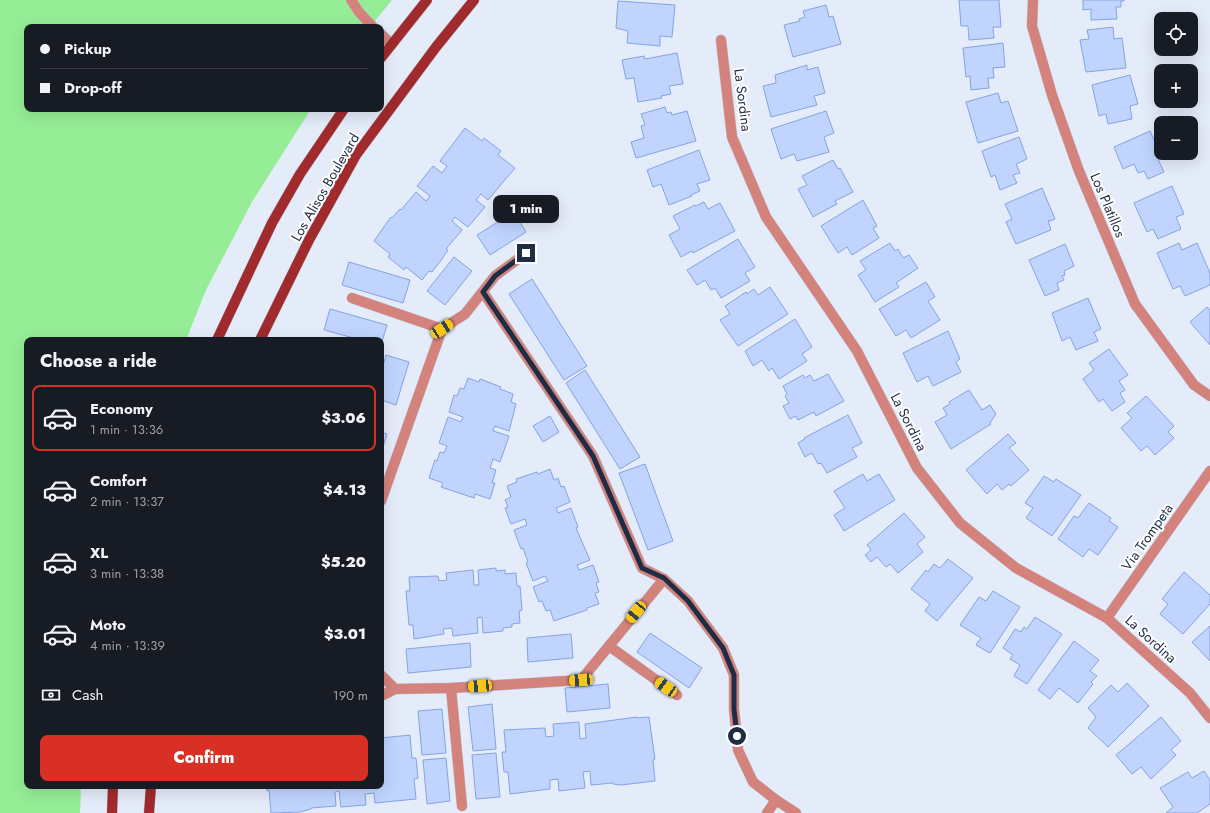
<!DOCTYPE html>
<meta charset="utf-8">
<style>
:root{--surface:#171b24;--page:#20242c;--text:#f1f3f6;--muted:#9ea1a6;--line:#363941;--accent:#d93025}
body{margin:0;font-family:Jost,sans-serif;background:var(--page);color:var(--text);height:100vh;display:flex;flex-direction:column;font-size:15px;white-space:nowrap}
*{box-sizing:border-box;margin:0}
p{font-size:13px;color:var(--muted)}
.icon{flex:none;width:22px;height:22px;fill:none;stroke:currentColor;stroke-width:2;stroke-linecap:round;stroke-linejoin:round}
.map{position:relative;flex:1;overflow:hidden}
.details{position:absolute;left:24px;top:337px;width:360px;height:452px;display:flex;flex-direction:column;background:var(--surface);border-radius:8px;box-shadow:0 4px 16px #0002}
.details>*{flex:none}
.hud{position:absolute;left:24px;top:24px;width:360px;height:88px;border-radius:8px;box-shadow:0 4px 16px #0002;display:grid;align-content:center;height:88px;padding:0 16px;background:var(--surface)}
.fabs{position:absolute;left:1154px;top:12px;display:grid;gap:8px}
.fabs a{display:grid;place-items:center;width:44px;height:44px;border-radius:8px;background:var(--surface);box-shadow:0 4px 16px #0002;font-size:20px}
.end{position:absolute;width:18px;height:18px;margin:-9px;border:5px solid #1f2c46;background:#fff;box-shadow:0 0 0 2px #fff}
.from{border-radius:50%}
.bubble{position:absolute;height:28px;border-radius:8px;background:var(--surface);box-shadow:0 4px 16px #0002;font-size:13px;font-weight:800;line-height:28px;text-align:center}
.car{position:absolute;width:12px;height:24px;margin:-12px -6px;border-radius:5px;box-shadow:0 0 3px 1px #0007;background:linear-gradient(#f5c518 24%,#345 0 40%,#f5c518 0 76%,#345 0 86%,#f5c518 0)}
.hud b{display:flex;align-items:center;gap:14px;height:38px;font-size:15px}
.hud b+b{border-top:1px solid var(--line)}
.hud i{width:10px;height:10px;background:var(--text)}
ul{padding:0;list-style:none}
li{display:flex;align-items:center;gap:12px;height:66px;margin:0 8px 6px;padding:0 8px;border:2px solid transparent;border-radius:8px}
li div{flex:1}
li b{display:block;font-size:15px}
li em{font-style:normal;font-weight:800}
li.selected{border-color:var(--accent)}
li>.icon{width:36px;height:36px;stroke-width:1.5}
h2{padding:0 16px;font-size:18px;line-height:48px}
.pay{display:flex;align-items:center;gap:10px;height:44px;padding:0 16px;font-size:15px}
.pay p{margin-inline-start:auto}
.action{display:flex;gap:8px;margin-top:auto;padding:8px 16px}
.action a{flex:1;height:46px;border-radius:8px;background:var(--accent);color:#fff;font-size:16px;font-weight:800;line-height:46px;text-align:center}
.map>svg:first-child{display:block}
.green{fill:#95ee96}
.building{fill:#c0d4fe;stroke:#84a3e4}
.lines{fill:none;stroke-linecap:round;stroke-linejoin:round}
.minor-casing{stroke:#c1c9d9;stroke-width:11}
.major-casing{stroke:#c1c9d9;stroke-width:11}
.minor{stroke:#d4827c;stroke-width:10}
.major{stroke:#a02a2c;stroke-width:10}
.route{stroke:#1f2c46;stroke-width:5}
.labels{text-anchor:middle;stroke-width:4;stroke-linejoin:round;paint-order:stroke}
.street-label{font-size:14px;fill:#1f2c46;stroke:#fff}
</style>
<div class="map">
<svg width="1210" height="813" viewBox="0 0 1210 813">
<rect width="100%" height="100%" fill="#e4ebf9"/>
<path class="green" d="M0,0H392L370,27H27V109H311L252,202L206,290L186,340H27V786H81L80,813H0Z"/>
<g class="building">
<path d="M959,0H999L1001,27H993L994,38L969,40L968,26H961Z"/>
<path d="M1083,0H1124V1H1121V7H1116L1117,19L1091,20V9L1083,10Z"/>
<path d="M618,1L675,5L672,37L660,36V46L627,43L628,31L616,28Z"/>
<path d="M826,5L829,17L833,16L841,44L793,57L784,25L800,21L799,19L805,17L803,11Z"/>
<path d="M1113,27L1114,39L1122,38L1126,68L1086,72L1080,40L1089,39L1087,30Z"/>
<path d="M1003,43L1005,67L993,68L994,78H988L989,88L971,90L970,76L966,77L963,48Z"/>
<path d="M677,53L683,84L669,86L671,94L661,96L662,98L638,102L634,78L626,79L622,60L644,56L645,59Z"/>
<path d="M807,65V70L818,67L825,93L814,96L817,105L771,117L763,86L776,83L775,75Z"/>
<path d="M1130,75L1138,104L1130,106L1132,119L1108,124L1106,114L1099,116L1092,85Z"/>
<path d="M998,93L1001,103L1008,101L1018,131L978,143L966,102Z"/>
<path d="M665,107L667,113L671,112L672,115L687,111L696,141L636,158L631,142L644,138L641,126L645,125L641,114Z"/>
<path d="M826,111L834,133L824,137L829,152L797,161L794,154L781,159L771,129Z"/>
<path d="M465,128L482,141L484,138L501,151L498,155L515,168L488,200L481,194L476,200L485,207L468,227L455,217L452,221L462,230L446,249L448,250L442,259L432,272L429,271L422,280L406,267L404,270L388,257L390,254L374,241L391,217L392,218L400,209L401,210L416,192L426,201L430,196L417,186L433,166L442,173L447,166L440,161Z"/>
<path d="M1150,131L1162,157L1158,159L1164,172L1148,179L1144,171L1138,173L1134,164L1123,169L1114,147Z"/>
<path d="M1019,137L1027,159L1016,164L1020,173L1013,175L1017,183L1000,190L995,175L991,177L982,151Z"/>
<path d="M699,150L710,180L697,184L700,191L691,195L692,196L669,205L661,184L653,187L647,170Z"/>
<path d="M833,160L838,169L840,168L853,192L835,201L837,204L813,217L798,189L807,185L802,176Z"/>
<path d="M1172,186L1184,214L1176,217L1181,229L1158,239L1153,229L1147,232L1134,203Z"/>
<path d="M1042,188L1055,219L1050,221L1048,220L1051,230L1016,244L1006,222L1012,219L1005,204Z"/>
<path d="M863,200L877,226L873,228L879,238L852,255L847,247L838,253L821,226Z"/>
<path d="M704,202L708,209L720,203L735,231L693,253L692,251L681,257L669,235L680,229L673,216L695,205L696,206Z"/>
<path d="M514,212L526,232L490,255L477,235Z"/>
<path d="M738,239L755,267L745,273L750,281L721,298L715,288L711,290L705,280L697,285L687,270Z"/>
<path d="M890,243L895,251L898,249L903,258L909,255L918,268L896,283L899,287L875,302L858,275L866,270L860,261Z"/>
<path d="M1179,243L1182,250L1197,243L1210,273V285L1185,296L1180,286L1173,289L1157,253Z"/>
<path d="M1065,244L1074,266L1064,271L1065,275L1062,276L1064,280L1057,283L1059,290L1045,296L1029,260Z"/>
<path d="M454,257L472,271L445,305L427,291Z"/>
<path d="M349,262L410,280L403,303L342,285Z"/>
<path d="M532,279L587,366L564,380L509,294Z"/>
<path d="M926,282L935,297L928,301L940,320L911,338L906,330L896,336L879,309Z"/>
<path d="M770,287L788,314L738,346L720,320L730,314L725,306L746,292L747,294L754,289L758,295Z"/>
<path d="M1088,298L1101,329L1094,332L1098,341L1076,350L1070,337L1062,341L1052,313Z"/>
<path d="M1207,307L1210,310V345L1190,322Z"/>
<path d="M330,309L387,325L381,345V340H361L324,330Z"/>
<path d="M795,319L812,347L802,354L807,361L779,379L772,368L769,371L762,360L753,366L745,351Z"/>
<path d="M948,331L960,359L956,362L961,372L933,386L928,376L917,382L903,353Z"/>
<path d="M1109,349L1128,375L1119,381L1125,390L1120,393L1125,402L1112,411L1103,399L1099,402L1083,379L1094,370L1089,363Z"/>
<path d="M386,355L409,362L396,405L381,400V373Z"/>
<path d="M585,370L640,457L620,469L566,383Z"/>
<path d="M828,374L844,401L816,416L814,412L798,420L796,416L790,419L783,406L789,403L785,396L787,394L783,386L803,375L805,378L810,375L814,381Z"/>
<path d="M468,378L479,382L480,379L501,387L500,389L513,394L511,402L516,404L509,431L495,426L493,431L509,436L500,462L493,459L490,468L496,470L492,483H495L490,499L475,494L474,498L441,487L443,483L429,478L435,460L437,461L440,452L444,453L447,446L439,443L448,417L461,422L463,417L449,412L454,395L457,396L460,388L464,389Z"/>
<path d="M969,390L982,410L990,405L996,414L990,423L991,424L951,449L935,422L947,415L943,408L950,404L949,402Z"/>
<path d="M1146,396L1174,426L1168,432L1174,438L1155,455L1147,446L1141,451L1121,428L1132,418L1127,413Z"/>
<path d="M848,415L862,443L852,448L857,457L827,473L821,463L818,464L812,453L805,457L798,443L805,439L804,438Z"/>
<path d="M550,416L559,432L543,442L533,426Z"/>
<path d="M381,432L387,434L381,454Z"/>
<path d="M1008,434L1016,443L1009,448L1029,470L1011,486L1009,484L1002,490L997,484L987,494L966,470Z"/>
<path d="M645,464L673,541L648,550L619,473Z"/>
<path d="M550,469L554,480L558,478L561,487L564,486L570,502L556,508L558,513L571,508L578,527L576,528L590,560L577,565L579,570L593,565L599,582L596,583L599,592L595,593L599,604L587,608V610L554,621L550,610L546,611L542,601L539,602L533,587L548,581L545,576L533,581L526,563L528,562L523,548L521,549L514,530L527,525L525,519L511,524L505,508L508,507L505,500L511,497L507,486L517,482L516,479L537,472L538,474Z"/>
<path d="M863,474L867,481L879,474L895,500L844,531L834,515L845,508L834,491Z"/>
<path d="M1044,476L1054,482L1056,479L1081,495L1052,536L1026,518L1033,508L1025,503Z"/>
<path d="M1089,503L1111,518L1109,521L1118,527L1098,555L1089,549L1083,557L1058,539L1074,516L1078,518Z"/>
<path d="M904,513L925,537L917,544L923,552L898,573L890,564L886,567L877,557L871,562L865,555L871,550L867,545Z"/>
<path d="M948,559L973,578L937,621L925,611L930,604L911,589L926,570L928,572L934,564L940,568Z"/>
<path d="M496,568V571L505,570V574L516,573L517,586H520L522,610L519,611L520,623L512,624V627L503,628V631L483,633L482,617L477,618L478,633L453,636L452,628L443,629L444,634L414,639L413,625H409L406,591H410L409,577L438,576L439,581L447,580L446,573L473,570L474,585H479L478,570Z"/>
<path d="M1184,572L1210,595V604L1183,634L1160,614L1168,604L1162,599Z"/>
<path d="M993,591L1020,607L990,653L976,645L981,638L960,625L979,597L986,601Z"/>
<path d="M1035,617L1062,634L1027,684L1014,676L1020,665L1010,659L1013,655L1003,648L1015,629L1021,632L1024,627L1027,629Z"/>
<path d="M1210,626V661L1192,642Z"/>
<path d="M650,633L702,668L689,688L637,652Z"/>
<path d="M571,634L573,658L528,662L527,638Z"/>
<path d="M1074,641L1099,660L1090,671L1097,676L1091,682L1093,684L1078,703L1059,688L1050,699L1038,690Z"/>
<path d="M470,643L471,667L408,673L406,649Z"/>
<path d="M1127,683L1149,706L1108,747L1088,728L1096,717L1088,708L1111,685L1118,692Z"/>
<path d="M608,684L610,708L567,712L565,688Z"/>
<path d="M492,704L496,749L473,751L468,707Z"/>
<path d="M442,709L446,753L422,755L418,711Z"/>
<path d="M637,717V718L649,717L655,759L653,760L655,781L621,785L613,784V783L591,785L590,771L583,772L585,788L559,791L558,779L550,780V789L510,794L508,772H504L502,752H506L504,730L545,728L546,737L554,736L553,724L579,722L580,739L586,738L585,724Z"/>
<path d="M1161,717L1181,741L1171,750L1176,755L1151,779L1141,767L1132,774L1116,755Z"/>
<path d="M410,735L412,758H416L418,778L414,779L416,799L375,803L374,793L365,794L366,805L341,807L339,791L335,792L336,806L311,808V809L300,812L271,813L269,790L267,791V786H381V738Z"/>
<path d="M496,753L500,797L476,799L472,755Z"/>
<path d="M446,758L450,801L427,804L423,760Z"/>
<path d="M1204,771L1210,780V804L1197,813H1166L1173,807L1160,788L1188,772L1192,778Z"/>
</g>
<g class="lines">
<defs>
<g id="minor">
<path d="M351,0L359,12L373,27"/>
<path d="M1033,0L1032,26L1052,95L1079,171L1135,304L1194,385L1210,396"/>
<path d="M381,34L391,44"/>
<path d="M721,40L732,137L766,217L857,351L917,468L960,523L1016,568L1107,618L1190,693L1210,718"/>
<path d="M352,298L442,329L465,314L495,276L526,253"/>
<path d="M381,501L442,329"/>
<path d="M664,579L688,601L723,648L734,675V709L738,750L753,782L776,800"/>
<path d="M1107,618L1210,471"/>
<path d="M609,646L677,695"/>
<path d="M381,675L395,689L451,688L581,680L664,579L642,568L593,456L483,292"/>
<path d="M451,688L462,806"/>
<path d="M381,696L395,689"/>
<path d="M767,813L776,800L796,813"/>
</g>
<g id="major">
<path d="M381,58L427,0"/>
<path d="M217,340L272,223L300,174L344,109"/>
<path d="M260,340L309,240L356,155L436,47L474,0"/>
<path d="M112,813L113,786"/>
<path d="M149,813L151,786"/>
</g>
</defs>
<use href="#minor" class="minor-casing"/>
<use href="#major" class="major-casing"/>
<use href="#minor" class="minor"/>
<use href="#major" class="major"/>
</g>
<g class="lines">
<path class="route" d="M526,253L495,276L483,292L593,456L642,568L664,578L688,601L723,648L734,675V709L737,736"/>
</g>
<g class="labels">
<g class="street-label">
<text transform="translate(743 100) rotate(83)" y="5">La Sordina</text>
<text transform="translate(325 187) rotate(-60)" y="5">Los Alisos Boulevard</text>
<text transform="translate(1108 205) rotate(67)" y="5">Los Platillos</text>
<text transform="translate(909 422) rotate(63)" y="5">La Sordina</text>
<text transform="translate(1147 537) rotate(-55)" y="5">Via Trompeta</text>
<text transform="translate(1151 639) rotate(42)" y="5">La Sordina</text>
</g>
</g>
</svg>
<div class="fabs">
<a><svg class="icon" aria-label="locate" viewBox="0 0 24 24"><circle cx="12" cy="12" r="6"/><path d="M12 2v4M12 18v4M2 12h4M18 12h4"/></svg></a>
<a>+</a>
<a>−</a>
</div>
<i class="end from" style="left:737px;top:736px"></i>
<i class="end" style="left:526px;top:253px"></i>
<div class="bubble" style="left:493px;top:195px;width:66px">1 min</div>
<i class="car" style="left:442px;top:329px;rotate:57deg"></i>
<i class="car" style="left:636px;top:612px;rotate:219deg"></i>
<i class="car" style="left:581px;top:680px;rotate:266deg"></i>
<i class="car" style="left:480px;top:686px;rotate:266deg"></i>
<i class="car" style="left:666px;top:687px;rotate:305deg"></i>
<div class="hud">
<b><i class="from"></i>Pickup</b>
<b><i></i>Drop-off</b>
</div>
<section class="details">
<h2>Choose a ride</h2>
<ul>
<li class="selected"><svg class="icon" aria-label="car" viewBox="0 0 24 24"><path d="M5 17H2v-5l4-1 3-4h7l3 4 3 1v5h-3M9 17h6M6 11h13"/><circle cx="7" cy="17" r="2"/><circle cx="17" cy="17" r="2"/></svg><div><b>Economy</b><p>1 min · 13:36</p></div><em>$3.06</em></li>
<li><svg class="icon" aria-label="car" viewBox="0 0 24 24"><path d="M5 17H2v-5l4-1 3-4h7l3 4 3 1v5h-3M9 17h6M6 11h13"/><circle cx="7" cy="17" r="2"/><circle cx="17" cy="17" r="2"/></svg><div><b>Comfort</b><p>2 min · 13:37</p></div><em>$4.13</em></li>
<li><svg class="icon" aria-label="car" viewBox="0 0 24 24"><path d="M5 17H2v-5l4-1 3-4h7l3 4 3 1v5h-3M9 17h6M6 11h13"/><circle cx="7" cy="17" r="2"/><circle cx="17" cy="17" r="2"/></svg><div><b>XL</b><p>3 min · 13:38</p></div><em>$5.20</em></li>
<li><svg class="icon" aria-label="car" viewBox="0 0 24 24"><path d="M5 17H2v-5l4-1 3-4h7l3 4 3 1v5h-3M9 17h6M6 11h13"/><circle cx="7" cy="17" r="2"/><circle cx="17" cy="17" r="2"/></svg><div><b>Moto</b><p>4 min · 13:39</p></div><em>$3.01</em></li>
</ul>
<div class="pay"><svg class="icon" aria-label="cash" viewBox="0 0 24 24"><path d="M3 7h18v10H3z"/><circle cx="12" cy="12" r="2"/></svg>Cash<p>190 m</p></div>
<div class="action"><a>Confirm</a></div>
</section>
</div>
